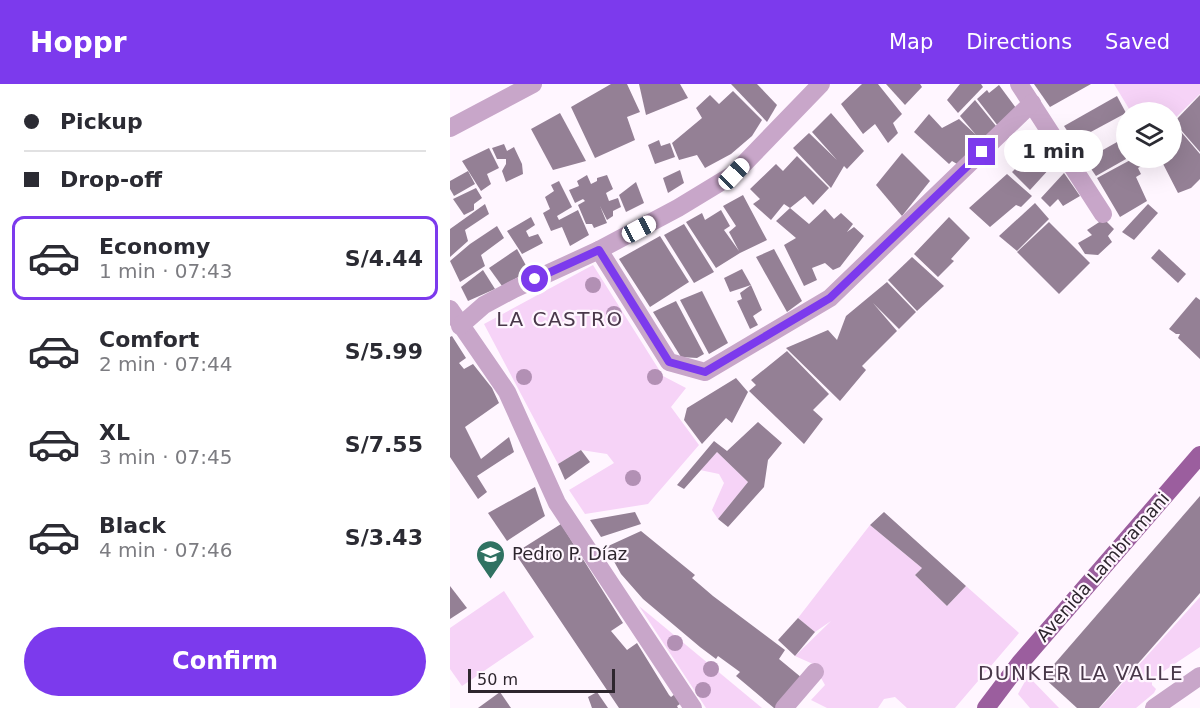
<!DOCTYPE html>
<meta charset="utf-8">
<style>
:root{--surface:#fff;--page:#f2f2f3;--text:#2b2b33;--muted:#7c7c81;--line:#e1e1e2;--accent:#7c3aed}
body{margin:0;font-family:"DejaVu Sans",sans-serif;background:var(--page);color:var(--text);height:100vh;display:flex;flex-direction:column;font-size:22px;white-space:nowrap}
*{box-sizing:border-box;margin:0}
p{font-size:20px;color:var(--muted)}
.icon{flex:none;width:33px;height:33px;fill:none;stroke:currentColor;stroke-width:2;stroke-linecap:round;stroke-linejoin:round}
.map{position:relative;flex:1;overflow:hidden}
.sheet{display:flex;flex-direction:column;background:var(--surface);width:450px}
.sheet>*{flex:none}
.hud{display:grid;align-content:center;height:132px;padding:0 24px;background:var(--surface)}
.controls{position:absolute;left:666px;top:18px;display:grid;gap:12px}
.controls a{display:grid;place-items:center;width:66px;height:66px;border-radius:50%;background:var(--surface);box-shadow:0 6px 24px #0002;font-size:30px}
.scale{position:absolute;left:18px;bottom:15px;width:147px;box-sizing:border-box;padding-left:6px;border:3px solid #2e262e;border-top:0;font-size:16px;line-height:21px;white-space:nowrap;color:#2e262e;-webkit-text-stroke:4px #fff6ff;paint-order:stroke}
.end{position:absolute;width:27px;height:27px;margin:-14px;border:8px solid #7c3aed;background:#fff;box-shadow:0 0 0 3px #fff}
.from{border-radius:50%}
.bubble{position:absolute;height:42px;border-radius:21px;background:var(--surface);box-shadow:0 6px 24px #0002;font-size:20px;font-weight:700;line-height:42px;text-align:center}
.car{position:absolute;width:18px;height:36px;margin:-18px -9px;border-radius:8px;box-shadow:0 0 4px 2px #0007;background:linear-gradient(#fff 24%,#345 0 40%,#fff 0 76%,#345 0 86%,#fff 0)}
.hud b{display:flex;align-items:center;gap:21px;height:57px;font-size:22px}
.hud b+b{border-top:2px solid var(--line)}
.hud i{width:15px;height:15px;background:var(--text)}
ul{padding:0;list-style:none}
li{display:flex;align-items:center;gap:18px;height:84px;margin:0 12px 9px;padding:0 12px;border:3px solid transparent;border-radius:12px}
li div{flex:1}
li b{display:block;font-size:22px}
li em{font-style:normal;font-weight:700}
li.active{border-color:var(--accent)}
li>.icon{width:54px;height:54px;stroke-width:1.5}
.action{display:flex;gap:12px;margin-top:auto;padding:12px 24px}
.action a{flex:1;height:69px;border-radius:36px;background:var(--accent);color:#fff;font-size:24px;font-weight:700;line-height:69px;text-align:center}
header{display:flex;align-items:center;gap:36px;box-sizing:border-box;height:84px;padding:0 30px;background:var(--accent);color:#fff}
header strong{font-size:28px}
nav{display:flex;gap:33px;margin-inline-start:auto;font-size:21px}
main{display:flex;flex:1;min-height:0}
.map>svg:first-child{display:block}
.green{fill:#f6d3f7}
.building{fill:#948095}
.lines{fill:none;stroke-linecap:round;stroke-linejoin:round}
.minor{stroke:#c8a6c9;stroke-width:18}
.major{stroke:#9b5e9e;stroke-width:18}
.tree{fill:#b290b4}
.route{stroke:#7c3aed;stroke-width:8}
.labels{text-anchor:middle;stroke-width:4.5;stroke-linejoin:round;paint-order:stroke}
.poi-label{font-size:18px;fill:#2e262e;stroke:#fff6ff;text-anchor:start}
.street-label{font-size:18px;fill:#2e262e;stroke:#fff6ff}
.neighbourhood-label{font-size:20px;letter-spacing:1.5px;fill:#49384a;stroke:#fff6ff}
</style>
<header>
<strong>Hoppr</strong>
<nav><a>Map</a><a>Directions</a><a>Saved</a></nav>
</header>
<main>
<section class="sheet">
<div class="hud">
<b><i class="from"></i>Pickup</b>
<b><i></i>Drop-off</b>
</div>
<ul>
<li class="active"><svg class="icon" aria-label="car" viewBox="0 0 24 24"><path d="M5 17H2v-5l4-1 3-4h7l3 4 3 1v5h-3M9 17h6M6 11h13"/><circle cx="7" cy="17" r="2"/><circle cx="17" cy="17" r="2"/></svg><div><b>Economy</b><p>1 min · 07:43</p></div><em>S/4.44</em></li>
<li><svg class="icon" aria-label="car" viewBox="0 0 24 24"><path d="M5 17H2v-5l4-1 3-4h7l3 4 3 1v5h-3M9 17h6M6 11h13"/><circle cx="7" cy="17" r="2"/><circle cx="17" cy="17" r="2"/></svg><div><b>Comfort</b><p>2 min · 07:44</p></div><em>S/5.99</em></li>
<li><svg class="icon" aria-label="car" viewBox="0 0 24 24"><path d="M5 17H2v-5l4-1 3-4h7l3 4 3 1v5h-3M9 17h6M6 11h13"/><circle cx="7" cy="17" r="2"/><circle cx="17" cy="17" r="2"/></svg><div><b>XL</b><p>3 min · 07:45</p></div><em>S/7.55</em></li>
<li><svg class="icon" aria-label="car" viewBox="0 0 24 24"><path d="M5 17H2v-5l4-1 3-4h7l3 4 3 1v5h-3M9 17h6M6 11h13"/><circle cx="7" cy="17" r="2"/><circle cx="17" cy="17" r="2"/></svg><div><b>Black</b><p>4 min · 07:46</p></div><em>S/3.43</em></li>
</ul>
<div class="action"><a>Confirm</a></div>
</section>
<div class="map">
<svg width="750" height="624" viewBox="0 0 750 624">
<rect width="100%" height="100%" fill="#fff6ff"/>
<g class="green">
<path d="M664,0H750V10L722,37V28H681Z"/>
<path d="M143,181L213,292L236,304L221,323L249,361L198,420L135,430L119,406L164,379L157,370L131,366L108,380L34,240Z"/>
<path d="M267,368L298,398L268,435L262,426L274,399L269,390L250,386Z"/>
<path d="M420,441L472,484L465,491L497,522L516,502L569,549L505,624H457L445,613L434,615L428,624H377L361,616L375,601L363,580L345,572L381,537L365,548L348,534Z"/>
<path d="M54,507L84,553L12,602L0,585V544Z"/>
<path d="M750,513V563L702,595V601L706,605L704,609L686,624H650Z"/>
<path d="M189,522L312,624H256Z"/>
<path d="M578,592L609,624H580L568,610Z"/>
</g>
<g class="building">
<path d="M161,0H177L190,28L177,33L185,56L145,74L121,23Z"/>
<path d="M189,0H230L238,14L196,31Z"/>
<path d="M281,0H307L327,21L317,38Z"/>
<path d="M412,0H428L452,30L443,39L448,49L438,59L425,40L413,50L391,20Z"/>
<path d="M436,0H470L472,3L455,21Z"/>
<path d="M510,0H531L533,3L508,29L497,16Z"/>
<path d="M584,0H641L600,23Z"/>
<path d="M549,1L566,24L548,42L527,15L537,6L539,9Z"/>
<path d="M283,7L312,36L302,52L281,70L255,84L247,71L229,76L222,59L252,34L246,24L260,11L269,20Z"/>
<path d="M750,11V68L724,38Z"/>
<path d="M667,12L676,29L624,57L614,42Z"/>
<path d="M525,16L546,42L507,80L502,77L499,80L464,48L479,30L492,44L509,35L526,51L510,32Z"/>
<path d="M110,29L136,77L103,86L81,45Z"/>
<path d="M381,29L414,67L397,85L394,82L381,104L343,64L359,49L387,76L362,48Z"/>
<path d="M596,40L612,71L580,106L562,88L580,70L573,64Z"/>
<path d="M726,42L750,70V95L741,104L728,109L710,74H722V45Z"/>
<path d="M676,53V75L646,92L635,76Z"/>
<path d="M209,56L211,62L220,59L225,73L205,80L198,61Z"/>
<path d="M54,60L57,67L64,63L72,80L73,90L56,98L52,87L56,80V75H47L42,64Z"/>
<path d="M39,64L49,84L37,90L41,100L31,107L12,77Z"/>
<path d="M452,69L480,97L452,132L426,101Z"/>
<path d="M347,72L379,104L363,121L355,112L340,124L334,120L321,136L303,120L310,115L300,105L326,80L333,87Z"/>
<path d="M684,74H696L693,81L688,84L691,90L686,93L697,117L670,133L647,94Z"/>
<path d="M230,86L234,99L218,109L213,94Z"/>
<path d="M18,87L25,100L4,112L0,105V97Z"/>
<path d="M614,89L630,112L613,122L608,115L600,123L591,114Z"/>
<path d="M557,90L582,112L571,123L566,121L540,143L519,124Z"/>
<path d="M137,91L141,100L147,97V94L157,91L163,105L156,109L159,117L168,114L171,123L163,127V132L157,136L150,122L157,139L144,144L142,140H136L128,121L135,117L133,115L125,119L119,106L129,102L127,97Z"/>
<path d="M109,97L122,123L107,132L109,136L128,126L139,151L120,162L112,143L101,147L93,129L100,125L95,113L104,107L101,101Z"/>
<path d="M186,98L194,119L176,128L169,111Z"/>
<path d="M26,104L32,114L24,120V126L14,131L3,115Z"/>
<path d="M293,111L317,156L290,169L266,184L236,138L252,129L255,136L271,126L280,142L274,146L289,167L279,148L286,142L273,122Z"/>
<path d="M585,119L599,135L567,167L549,152Z"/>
<path d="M35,120L39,130L15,146L18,157L0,173V145Z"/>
<path d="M698,120L708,129L684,156L672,148Z"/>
<path d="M340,124L359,140L375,125L384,135L391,129L403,140L397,148L404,143L414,152L390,183L383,186L375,179L362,184L367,196L354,202L334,161L346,154L326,137Z"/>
<path d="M81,133L85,141L76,147L79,153L88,150L93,159L72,170L57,147Z"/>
<path d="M499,133L520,154L501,175L504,177L488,193L464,170Z"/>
<path d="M654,135L664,145L658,152L662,158L648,171L635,170L628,159L642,151L637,146Z"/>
<path d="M599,138L640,179L609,210L567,168Z"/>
<path d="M234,140L264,188L244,199L214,151Z"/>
<path d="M47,142L54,154L31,171L35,182L10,198L0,177L20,160Z"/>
<path d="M210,152L239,198L200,223L169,175Z"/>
<path d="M67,165L79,187L52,202L39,184Z"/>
<path d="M324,165L352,217L337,228L306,173Z"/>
<path d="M709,165L736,190L728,199L701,174Z"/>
<path d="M462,173L494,202L467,227L438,196Z"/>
<path d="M292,185L301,201L312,226L303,232L308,241L300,245L287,217L292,215L290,209L301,201L280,208L274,194Z"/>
<path d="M33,186L45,205L18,217L11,203Z"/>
<path d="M437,198L466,228L449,245L423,219L447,247L412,282L416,286L390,317L336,264L378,246L387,256L396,232Z"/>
<path d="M252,207L278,259L259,270L230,216Z"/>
<path d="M746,213L750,216V275L728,254L730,250H726L719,245Z"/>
<path d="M226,217L254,270L247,274L231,273L203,228Z"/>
<path d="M2,252L16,274L9,279L14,285L23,280L42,304L49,319L15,343L31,375L59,353L64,368L27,392L37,408L28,415L0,373V253Z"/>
<path d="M337,267L379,310L363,326L373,335L354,360L299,307L306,301L301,296Z"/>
<path d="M286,294L298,308L282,339L276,334L252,360L234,336L237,324Z"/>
<path d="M308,338L332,359L318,376L314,403L278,443L268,435L298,398L267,368L234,405L227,401L264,357L277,367Z"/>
<path d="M131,366L140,378L115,396L108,380Z"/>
<path d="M85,403L95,432L57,457L38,429Z"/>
<path d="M750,412V509L649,624H627L593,593Z"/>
<path d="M185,428L191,440L151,453L140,436Z"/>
<path d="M434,428L516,502L497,522L465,491L472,484L420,441Z"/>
<path d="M111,440L173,539L161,547L177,566L187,559L219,611L221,613L225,610L230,620L227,622L228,624H169L65,469Z"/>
<path d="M191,447L245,491L242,494L263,512L335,566L329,575L352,594L328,624H324L286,592L290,588L268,572L266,575L250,563L193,515L171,490L156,463Z"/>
<path d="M0,502L17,524L0,535Z"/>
<path d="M348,534L365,548L345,572L328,556Z"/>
<path d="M50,608L61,624H28Z"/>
<path d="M147,608L158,624H142L138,613Z"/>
</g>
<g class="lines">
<g class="minor">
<path d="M569,0L653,130"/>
<path d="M0,44L83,0"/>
<path d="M149,166L219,278L255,288L380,214L582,19"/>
<path d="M0,225L57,308L107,419L243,624"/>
<path d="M10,242L34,221L64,205L149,166L228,124L284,90L371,0"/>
<path d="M334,624L365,588"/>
<path d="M704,624L750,592"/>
</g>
<path class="major" d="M536,624L570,579L750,371"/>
</g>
<g class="tree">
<circle cx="143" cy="201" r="8"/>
<circle cx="164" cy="230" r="8"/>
<circle cx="74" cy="293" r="8"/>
<circle cx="205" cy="293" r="8"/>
<circle cx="183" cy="394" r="8"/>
<circle cx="225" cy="559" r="8"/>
<circle cx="261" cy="585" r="8"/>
<circle cx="253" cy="606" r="8"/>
</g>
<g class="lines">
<path class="route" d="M85,195L149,166L219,278L255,288L380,214L532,68"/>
</g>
<defs>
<symbol id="school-pin" viewBox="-11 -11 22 30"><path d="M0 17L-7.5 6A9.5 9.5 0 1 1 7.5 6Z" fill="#307262" stroke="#fff6ff"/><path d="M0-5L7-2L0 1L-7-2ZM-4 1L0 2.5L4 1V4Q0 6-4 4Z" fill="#fff"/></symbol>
</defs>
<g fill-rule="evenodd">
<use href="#school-pin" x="24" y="454" width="33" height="45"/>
</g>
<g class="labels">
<g class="poi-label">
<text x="62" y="476">Pedro P. Díaz</text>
</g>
<g class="street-label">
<text transform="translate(653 483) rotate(-49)" y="6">Avenida Lambramani</text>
</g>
<g class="neighbourhood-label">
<text x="110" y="242">LA CASTRO</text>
<text x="631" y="596">DUNKER LA VALLE</text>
</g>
</g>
</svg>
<div class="controls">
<a><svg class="icon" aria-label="layers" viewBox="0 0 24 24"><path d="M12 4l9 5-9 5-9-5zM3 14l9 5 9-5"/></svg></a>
</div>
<div class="scale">50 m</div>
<i class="end from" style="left:85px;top:195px"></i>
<i class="end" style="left:532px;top:68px"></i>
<div class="bubble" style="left:554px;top:46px;width:99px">1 min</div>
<i class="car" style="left:284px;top:90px;rotate:44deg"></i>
<i class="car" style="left:189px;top:145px;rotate:62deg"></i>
</div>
</main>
